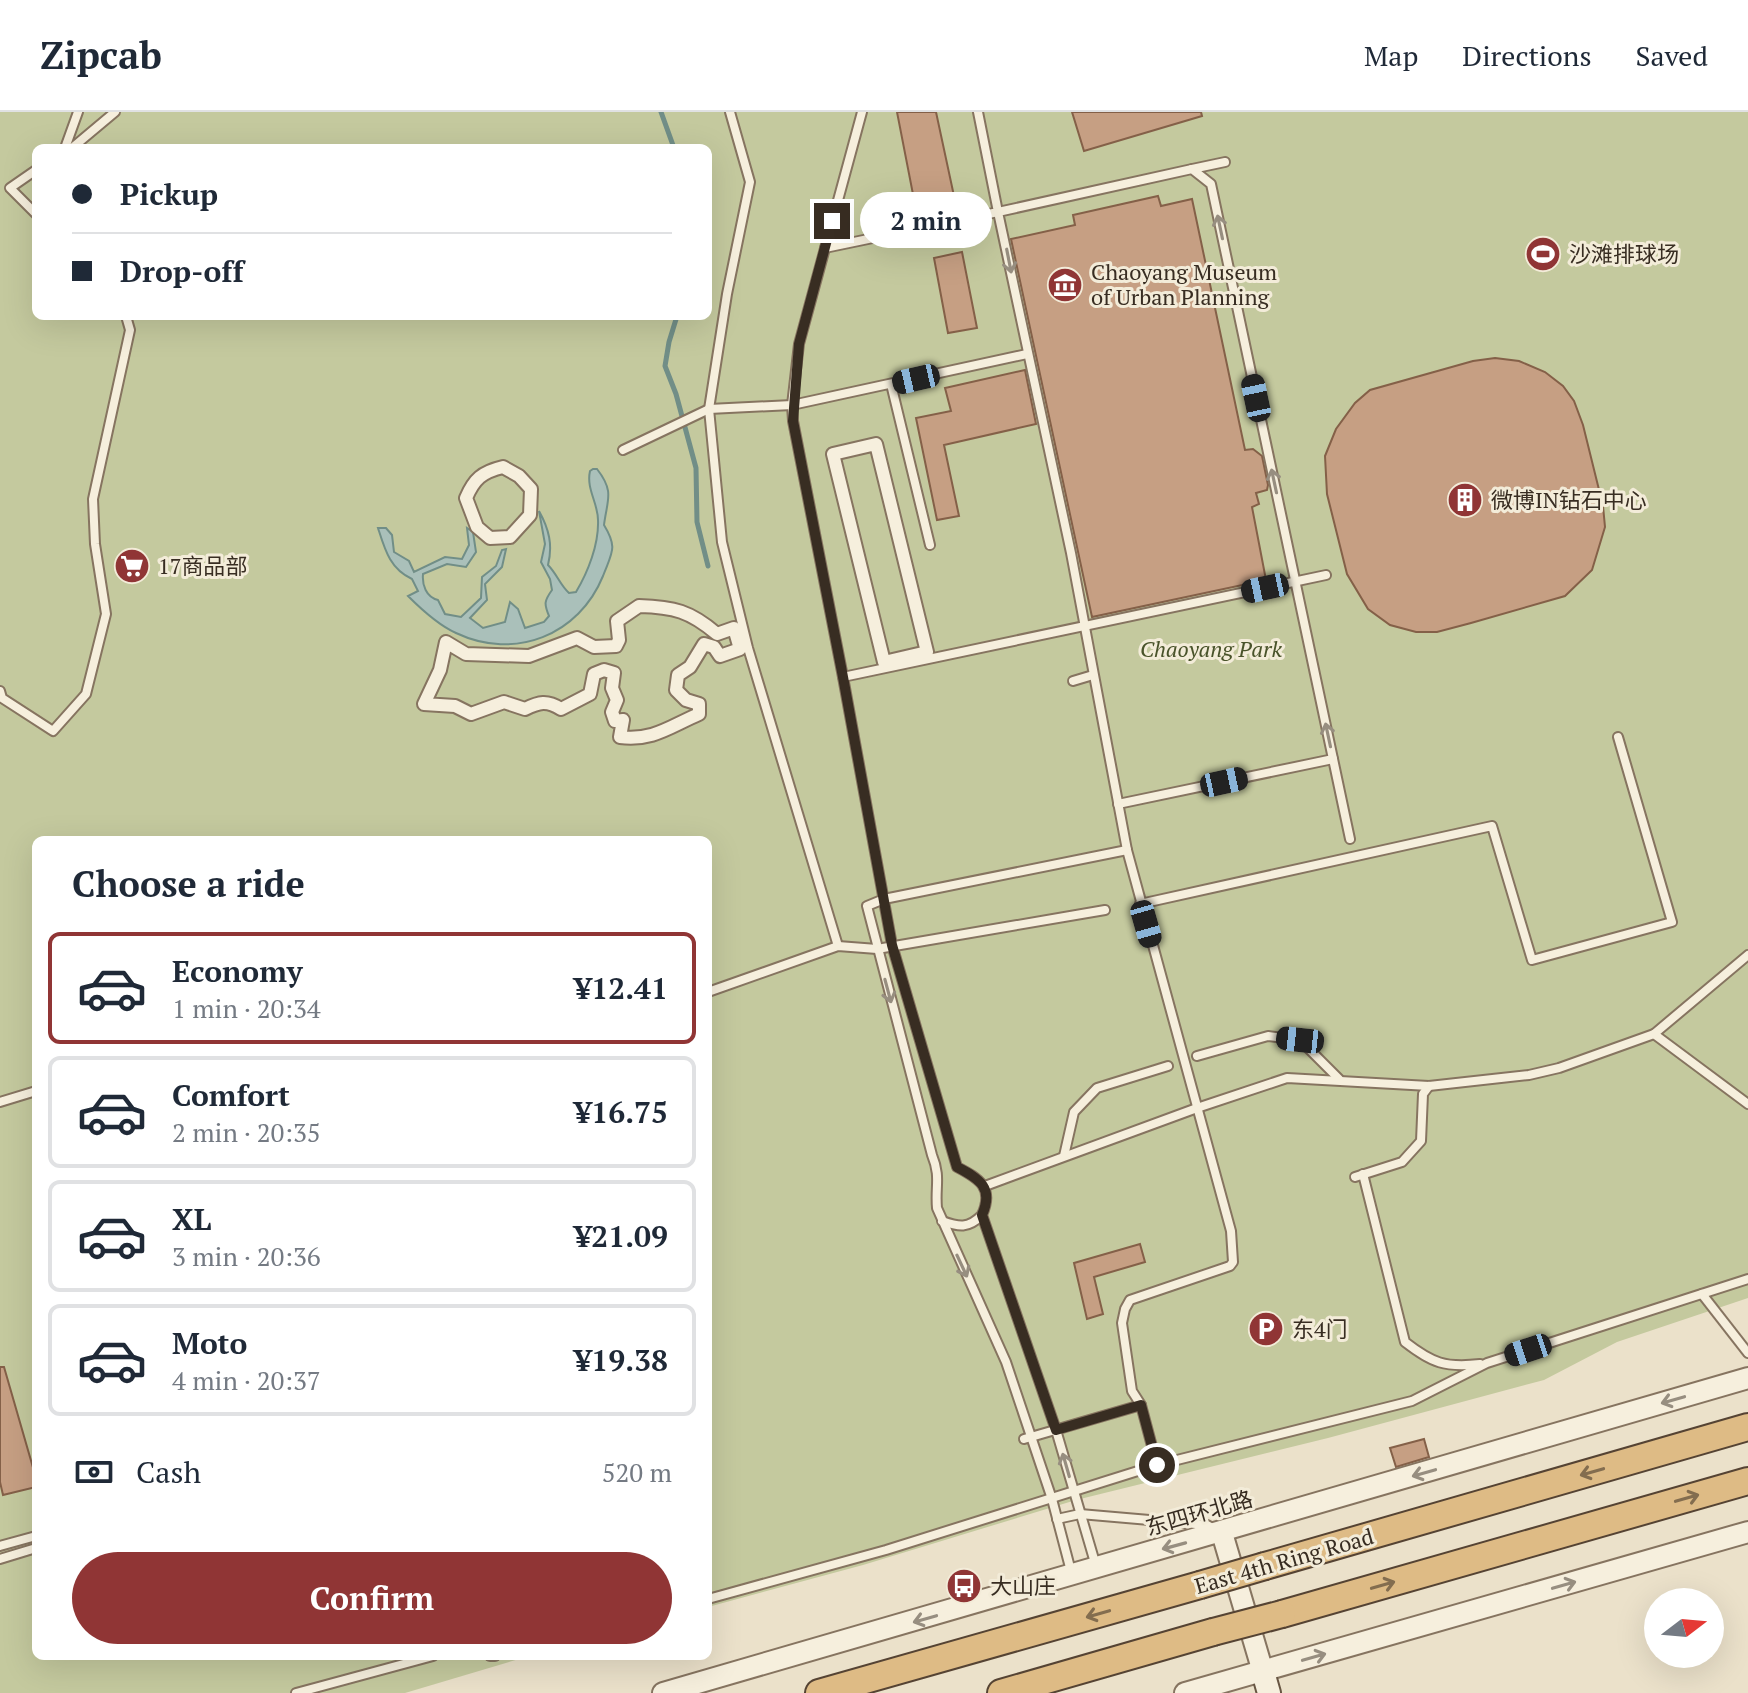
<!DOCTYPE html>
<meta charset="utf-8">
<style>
:root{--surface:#fff;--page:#f6f6f7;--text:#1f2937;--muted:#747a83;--line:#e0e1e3;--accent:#903535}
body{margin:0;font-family:"PT Serif","Noto Sans SC",serif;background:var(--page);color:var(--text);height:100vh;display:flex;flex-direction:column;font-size:30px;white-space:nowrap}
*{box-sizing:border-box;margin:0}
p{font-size:26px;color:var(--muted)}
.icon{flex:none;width:44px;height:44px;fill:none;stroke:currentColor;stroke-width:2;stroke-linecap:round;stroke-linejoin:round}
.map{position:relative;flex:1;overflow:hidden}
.side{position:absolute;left:32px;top:724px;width:680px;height:824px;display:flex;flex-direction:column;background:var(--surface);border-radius:12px;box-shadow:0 8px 32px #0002}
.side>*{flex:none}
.banner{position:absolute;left:32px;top:32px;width:680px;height:176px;border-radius:12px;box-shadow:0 8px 32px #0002;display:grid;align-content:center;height:176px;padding:0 40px;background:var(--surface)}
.needle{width:52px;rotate:74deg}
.fabs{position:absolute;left:1644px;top:1476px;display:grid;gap:16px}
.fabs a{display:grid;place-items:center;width:80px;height:80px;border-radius:50%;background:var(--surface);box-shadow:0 8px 32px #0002;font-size:40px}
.end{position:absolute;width:36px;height:36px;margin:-18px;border:10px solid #382d22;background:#fff;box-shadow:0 0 0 4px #fff}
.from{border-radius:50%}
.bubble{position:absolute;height:56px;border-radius:28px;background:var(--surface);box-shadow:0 8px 32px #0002;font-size:26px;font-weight:600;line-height:56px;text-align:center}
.car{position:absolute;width:24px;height:48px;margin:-24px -12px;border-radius:10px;box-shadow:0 0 6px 2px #0007;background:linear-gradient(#222 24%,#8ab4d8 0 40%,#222 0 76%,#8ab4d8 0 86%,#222 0)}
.banner b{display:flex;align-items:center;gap:28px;height:76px;font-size:30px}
.banner b+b{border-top:2px solid var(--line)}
.banner i{width:20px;height:20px;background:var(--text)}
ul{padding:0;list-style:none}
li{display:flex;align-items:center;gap:24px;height:112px;margin:0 16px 12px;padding:0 24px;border:4px solid var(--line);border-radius:12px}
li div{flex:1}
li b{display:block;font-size:30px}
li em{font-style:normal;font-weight:600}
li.active{border-color:var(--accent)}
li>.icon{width:72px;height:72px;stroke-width:1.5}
h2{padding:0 40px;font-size:36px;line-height:96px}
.pay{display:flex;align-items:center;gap:20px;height:88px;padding:0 40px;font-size:30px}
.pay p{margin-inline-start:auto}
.cta{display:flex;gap:16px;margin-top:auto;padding:16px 40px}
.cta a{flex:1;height:92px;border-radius:48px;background:var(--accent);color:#fff;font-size:32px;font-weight:600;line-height:92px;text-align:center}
header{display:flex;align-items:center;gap:48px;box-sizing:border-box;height:112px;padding:0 40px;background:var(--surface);border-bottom:2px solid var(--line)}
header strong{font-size:38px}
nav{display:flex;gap:44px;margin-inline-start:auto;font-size:28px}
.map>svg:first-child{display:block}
.green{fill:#c4c99e;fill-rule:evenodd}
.water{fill:#aac0ba;stroke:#718e87;stroke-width:2}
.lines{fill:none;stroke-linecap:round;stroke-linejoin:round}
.stream{stroke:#718e87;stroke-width:5}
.building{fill:#c69f83;stroke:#846048;stroke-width:2}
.service-casing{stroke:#867460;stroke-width:12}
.pedestrian-casing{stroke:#867460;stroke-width:16}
.tertiary-casing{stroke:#867460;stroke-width:24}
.secondary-casing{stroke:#685643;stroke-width:26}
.trunk-casing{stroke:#554333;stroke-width:30}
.service{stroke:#f6efdd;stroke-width:8}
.pedestrian{stroke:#f6efdd;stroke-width:12}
.tertiary{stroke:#f6efdd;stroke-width:20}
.secondary{stroke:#f6efdd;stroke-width:22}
.trunk{stroke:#debb85;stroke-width:26}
.trunk-bridge-casing{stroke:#554333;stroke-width:30;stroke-linecap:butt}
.trunk-bridge{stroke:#debb85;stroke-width:26}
.oneway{stroke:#978e80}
.oneway2{stroke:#836d4f}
.route{stroke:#382d22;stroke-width:10}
.labels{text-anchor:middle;stroke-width:6;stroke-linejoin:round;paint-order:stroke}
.poi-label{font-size:22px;fill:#382d22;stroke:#f3ecd9;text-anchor:start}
.park-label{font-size:22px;font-style:italic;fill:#49532a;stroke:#f3ecd9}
.street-label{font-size:22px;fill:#382d22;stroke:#f3ecd9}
</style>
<header>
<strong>Zipcab</strong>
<nav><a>Map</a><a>Directions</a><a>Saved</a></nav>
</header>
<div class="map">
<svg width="1748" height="1581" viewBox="0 0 1748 1581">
<rect width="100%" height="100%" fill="#ebe1ca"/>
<path class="green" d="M0,0H1748V1186L1617,1230L1544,1268L1328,1326L1076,1388L863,1453L708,1495V728H36V1544H529L405,1581H0ZM36,36H708V204H36Z"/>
<path class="water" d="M593,357H597C615,380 607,388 604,413C618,436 612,440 603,464C579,523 515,549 456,521C438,513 422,498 408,484L418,479L412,467C390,457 385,438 378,416H386L392,423L394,440L409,449L414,460L445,445L462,447L469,433L467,416L473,420L476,440L466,455L447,452L423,462C422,473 426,485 438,488L445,502L461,505L481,486L482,465L496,454L502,438L506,437L502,455L485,472L487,488L470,506L483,516L505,510L510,490L518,497L525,516L544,510L549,504C544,492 544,489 552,478L550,467L541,450L545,432L539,399C549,417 553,433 548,453C557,462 560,473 569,481L576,480C588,460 599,432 598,408C598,391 586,377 590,359Z"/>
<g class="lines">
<g class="stream">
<path d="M661,0L674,36"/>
<path d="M677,204L669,230L665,254L676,282L696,356L697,410L708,454"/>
</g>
</g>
<g class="building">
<path d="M897,0H936L957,98L918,108Z"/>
<path d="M1072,0H1201L1202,4L1084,39Z"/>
<path d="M1158,84L1161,94L1192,87L1245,338L1253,337L1262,344L1268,373L1267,378L1256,381L1259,392L1252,395L1266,468L1092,505L1011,127L1075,113L1073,103Z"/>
<path d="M962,140L977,216L948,221L934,146Z"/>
<path d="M1495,246L1519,249L1545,260L1563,274L1574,289L1583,313L1603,394L1605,415L1592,458L1565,484L1471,511L1437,520H1416L1390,513L1368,497L1347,462L1327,382L1325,344L1336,317L1355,291L1370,278L1473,249Z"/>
<path d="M1025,258L1036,312L944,333L959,404L937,408L916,306L951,299L945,276Z"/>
<path d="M1140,1132L1145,1150L1094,1165L1103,1202L1087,1207L1074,1151Z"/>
<path d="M0,1255H4L36,1366V1375L3,1383L0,1370Z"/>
<path d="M1424,1327L1429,1345L1396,1355L1390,1336Z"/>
</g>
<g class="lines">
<defs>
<g id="service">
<path d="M730,0L750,70L727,182L709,297L722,430L748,536L838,834"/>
<path d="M862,0L799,232L792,293L793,309L843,565L892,833L957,1055C980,1067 994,1076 982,1103L1056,1318L1096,1454"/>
<path d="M65,36L78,0"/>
<path d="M72,36L115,0"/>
<path d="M1192,57L1225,50"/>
<path d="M36,58L10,76L36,102"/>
<path d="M825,136L998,100L978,0"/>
<path d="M891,272L930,433"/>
<path d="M623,338L709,297L792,293L1027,242"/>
<path d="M843,565L1326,463"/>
<path d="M1073,569L1093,563"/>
<path d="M0,579L2,586L53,619L86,582L106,502L95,432L93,387L130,218L126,204"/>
<path d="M1118,692L1333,647"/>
<path d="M1140,792L1492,714L1532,848L1672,810L1618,625"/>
<path d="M708,880L838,834L877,837L1105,798"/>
<path d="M1654,922L1748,992"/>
<path d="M1197,944L1268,924L1300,928L1339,967"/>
<path d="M0,990L36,979"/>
<path d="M1064,1044L1074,1000L1097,976L1168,954"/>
<path d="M1363,1062L1405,1230C1432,1251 1445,1256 1480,1252"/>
<path d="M1355,1065L1402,1050L1421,1029L1423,982L1429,974"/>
<path d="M985,1074L1197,996L1287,966L1429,974L1529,963L1559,956L1654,922L1748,843"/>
<path d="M942,1109C959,1115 968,1117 982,1103"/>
<path d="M1702,1182L1748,1241"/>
<path d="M1024,1327L1141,1293"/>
<path d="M1157,1353L1141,1293L1132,1279L1122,1211L1125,1197L1130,1188L1230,1154L1233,1150L1231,1119L1127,738L1071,441L998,100L1192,57L1211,72L1350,727"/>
<path d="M1057,1407L1080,1402L1207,1413L1214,1417"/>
<path d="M0,1434L36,1424"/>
<path d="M0,1447L36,1436"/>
<path d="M1072,1463L1052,1387L1006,1250L937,1096C935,1074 941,1065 932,1043L867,794L884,787L1127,738"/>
<path d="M708,1487L886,1438L1157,1353L1412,1289L1487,1251L1748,1167"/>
<path d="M490,1544H495"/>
<path d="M296,1581L433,1544"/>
</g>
<g id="pedestrian">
<path d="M876,332L927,540L884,550L833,342Z"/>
<path d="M503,355L519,364L531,377L530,403L510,425L490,426L477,415L466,386C474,367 482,360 503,355Z"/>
<path d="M639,494C674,495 690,499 717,522L734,516L740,537L720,544L714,535L704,532L690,555L678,563L676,578L686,588L699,592V602C669,615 653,629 620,625L623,608L615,609L612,600L617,588L612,576L614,561L604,558L594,562L590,582L561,597C547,588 539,590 525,597L504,590L471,602L455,594L424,592L440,558L446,530L466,542L529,544L577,526L594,535L616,534L619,528L617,509Z"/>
</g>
<g id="tertiary">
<path d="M1222,1421L1263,1560"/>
<path d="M663,1581L1748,1266"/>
<path d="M1185,1581L1748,1420"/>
</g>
<path id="secondary" d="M1263,1560L1269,1581"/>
<g id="trunk">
<path d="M1265,1454L1748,1315"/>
<path d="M1282,1502L1748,1369"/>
<path d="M819,1581L1200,1473"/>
<path d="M1001,1581L1213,1520"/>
</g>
</defs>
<use href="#service" class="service-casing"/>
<use href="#pedestrian" class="pedestrian-casing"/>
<use href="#tertiary" class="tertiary-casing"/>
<use href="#secondary" class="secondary-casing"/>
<use href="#trunk" class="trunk-casing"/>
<use href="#service" class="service"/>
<use href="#pedestrian" class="pedestrian"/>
<use href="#tertiary" class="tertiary"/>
<use href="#secondary" class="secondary"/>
<use href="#trunk" class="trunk"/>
<defs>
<g id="trunk-bridge">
<path d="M1200,1473L1265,1454"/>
<path d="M1213,1520L1282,1502"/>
</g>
</defs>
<use href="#trunk-bridge" class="trunk-bridge-casing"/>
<use href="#trunk-bridge" class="trunk-bridge"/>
</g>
<defs><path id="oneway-shaft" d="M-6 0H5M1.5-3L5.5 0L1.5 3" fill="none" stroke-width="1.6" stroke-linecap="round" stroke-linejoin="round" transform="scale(2)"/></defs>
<g class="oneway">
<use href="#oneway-shaft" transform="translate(1220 115) rotate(-102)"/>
<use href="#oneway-shaft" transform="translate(1009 149) rotate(79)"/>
<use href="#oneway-shaft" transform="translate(1274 369) rotate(-102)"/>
<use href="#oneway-shaft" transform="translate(1328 623) rotate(-102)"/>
<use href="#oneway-shaft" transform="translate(888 879) rotate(75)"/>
<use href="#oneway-shaft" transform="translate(962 1154) rotate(65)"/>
<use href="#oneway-shaft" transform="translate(1673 1288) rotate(164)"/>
<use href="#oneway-shaft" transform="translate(1066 1353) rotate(-106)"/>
<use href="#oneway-shaft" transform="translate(1424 1361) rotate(164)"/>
<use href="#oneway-shaft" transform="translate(1174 1434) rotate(165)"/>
<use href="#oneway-shaft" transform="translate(1564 1473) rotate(-16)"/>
<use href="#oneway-shaft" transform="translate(925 1507) rotate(164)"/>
<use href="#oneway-shaft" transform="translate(1314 1545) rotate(-16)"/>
</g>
<g class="oneway2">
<use href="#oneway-shaft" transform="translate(1592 1360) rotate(164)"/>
<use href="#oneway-shaft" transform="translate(1687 1386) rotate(-16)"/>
<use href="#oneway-shaft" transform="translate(1383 1473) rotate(-16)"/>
<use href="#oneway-shaft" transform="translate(1098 1502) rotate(164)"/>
</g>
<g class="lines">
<path class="route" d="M832,109L799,232L793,309L843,565L892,833L957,1055C980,1067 994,1076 982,1103L1056,1318L1141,1293L1157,1353"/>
</g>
<defs>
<symbol id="stadium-disc" viewBox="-11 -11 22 22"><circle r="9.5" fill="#903535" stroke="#f3ecd9"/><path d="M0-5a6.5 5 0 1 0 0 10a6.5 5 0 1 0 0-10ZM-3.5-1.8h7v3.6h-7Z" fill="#fff"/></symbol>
<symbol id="museum-disc" viewBox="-11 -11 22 22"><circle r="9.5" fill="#903535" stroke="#f3ecd9"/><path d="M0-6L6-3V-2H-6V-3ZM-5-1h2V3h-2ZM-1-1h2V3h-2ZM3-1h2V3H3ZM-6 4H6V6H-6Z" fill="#fff"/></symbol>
<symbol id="building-disc" viewBox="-11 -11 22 22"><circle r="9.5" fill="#903535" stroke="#f3ecd9"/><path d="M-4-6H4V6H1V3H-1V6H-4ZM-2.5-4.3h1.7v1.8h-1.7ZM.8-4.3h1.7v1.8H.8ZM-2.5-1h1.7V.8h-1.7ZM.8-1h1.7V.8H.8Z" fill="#fff"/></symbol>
<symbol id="supermarket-disc" viewBox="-11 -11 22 22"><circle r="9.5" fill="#903535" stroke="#f3ecd9"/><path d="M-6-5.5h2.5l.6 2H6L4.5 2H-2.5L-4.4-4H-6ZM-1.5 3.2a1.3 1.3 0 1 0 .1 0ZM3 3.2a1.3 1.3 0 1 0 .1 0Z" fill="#fff"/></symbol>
<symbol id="parking-disc" viewBox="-11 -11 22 22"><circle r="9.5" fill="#903535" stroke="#f3ecd9"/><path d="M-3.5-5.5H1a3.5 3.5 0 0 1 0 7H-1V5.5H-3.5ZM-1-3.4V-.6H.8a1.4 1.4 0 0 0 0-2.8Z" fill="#fff"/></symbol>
<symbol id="bus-disc" viewBox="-11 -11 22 22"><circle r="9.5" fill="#903535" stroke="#f3ecd9"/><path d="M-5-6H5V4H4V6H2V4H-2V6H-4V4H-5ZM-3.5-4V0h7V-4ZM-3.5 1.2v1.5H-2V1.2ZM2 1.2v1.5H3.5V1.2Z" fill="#fff"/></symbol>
</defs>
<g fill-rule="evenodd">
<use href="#stadium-disc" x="1523" y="122" width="40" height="40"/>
<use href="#museum-disc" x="1045" y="153" width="40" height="40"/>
<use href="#building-disc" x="1445" y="368" width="40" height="40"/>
<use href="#supermarket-disc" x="112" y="434" width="40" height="40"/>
<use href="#parking-disc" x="1246" y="1197" width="40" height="40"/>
<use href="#bus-disc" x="944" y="1454" width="40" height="40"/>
</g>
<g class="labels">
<g class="poi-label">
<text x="1569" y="150">沙滩排球场</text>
<text x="1091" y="168">Chaoyang Museum<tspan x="1091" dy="25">of Urban Planning</tspan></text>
<text x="1491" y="396">微博IN钻石中心</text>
<text x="158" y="462">17商品部</text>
<text x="1292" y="1225">东4门</text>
<text x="990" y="1482">大山庄</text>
</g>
<g class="park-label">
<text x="1211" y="545">Chaoyang Park</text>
</g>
<g class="street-label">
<text transform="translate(1199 1401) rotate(-16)" y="8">东四环北路</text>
<text transform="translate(1284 1449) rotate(-16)" y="8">East 4th Ring Road</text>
</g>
</g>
</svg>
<div class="fabs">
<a><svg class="needle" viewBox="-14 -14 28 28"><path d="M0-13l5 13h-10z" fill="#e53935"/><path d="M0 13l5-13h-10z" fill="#747a83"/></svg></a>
</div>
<i class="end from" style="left:1157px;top:1353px"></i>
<i class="end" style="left:832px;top:109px"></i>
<div class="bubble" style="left:860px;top:80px;width:132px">2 min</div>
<i class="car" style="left:916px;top:267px;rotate:257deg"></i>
<i class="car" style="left:1256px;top:286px;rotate:348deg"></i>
<i class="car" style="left:1265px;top:476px;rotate:258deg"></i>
<i class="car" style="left:1224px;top:670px;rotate:78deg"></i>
<i class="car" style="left:1146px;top:812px;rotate:164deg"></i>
<i class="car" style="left:1300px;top:928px;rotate:276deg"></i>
<i class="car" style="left:1528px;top:1238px;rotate:252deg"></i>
<div class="banner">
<b><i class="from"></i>Pickup</b>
<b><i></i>Drop-off</b>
</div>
<section class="side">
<h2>Choose a ride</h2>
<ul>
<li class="active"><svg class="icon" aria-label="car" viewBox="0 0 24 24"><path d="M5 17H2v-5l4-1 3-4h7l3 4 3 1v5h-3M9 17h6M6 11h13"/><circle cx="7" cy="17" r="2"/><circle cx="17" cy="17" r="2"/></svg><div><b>Economy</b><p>1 min · 20:34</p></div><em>¥12.41</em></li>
<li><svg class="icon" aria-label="car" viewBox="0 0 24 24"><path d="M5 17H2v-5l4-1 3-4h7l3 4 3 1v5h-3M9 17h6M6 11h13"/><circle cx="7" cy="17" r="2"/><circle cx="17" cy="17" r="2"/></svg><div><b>Comfort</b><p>2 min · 20:35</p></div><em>¥16.75</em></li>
<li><svg class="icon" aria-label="car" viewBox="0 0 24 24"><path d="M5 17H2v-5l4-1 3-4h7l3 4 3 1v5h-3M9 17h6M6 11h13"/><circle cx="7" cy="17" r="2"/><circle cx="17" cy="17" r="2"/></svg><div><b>XL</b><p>3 min · 20:36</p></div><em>¥21.09</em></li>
<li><svg class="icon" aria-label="car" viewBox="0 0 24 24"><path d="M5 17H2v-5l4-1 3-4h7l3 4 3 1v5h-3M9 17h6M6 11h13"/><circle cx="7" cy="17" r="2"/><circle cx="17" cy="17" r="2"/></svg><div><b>Moto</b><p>4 min · 20:37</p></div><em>¥19.38</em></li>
</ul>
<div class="pay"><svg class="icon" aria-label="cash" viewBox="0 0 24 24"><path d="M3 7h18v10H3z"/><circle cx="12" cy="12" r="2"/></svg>Cash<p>520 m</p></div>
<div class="cta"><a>Confirm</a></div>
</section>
</div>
